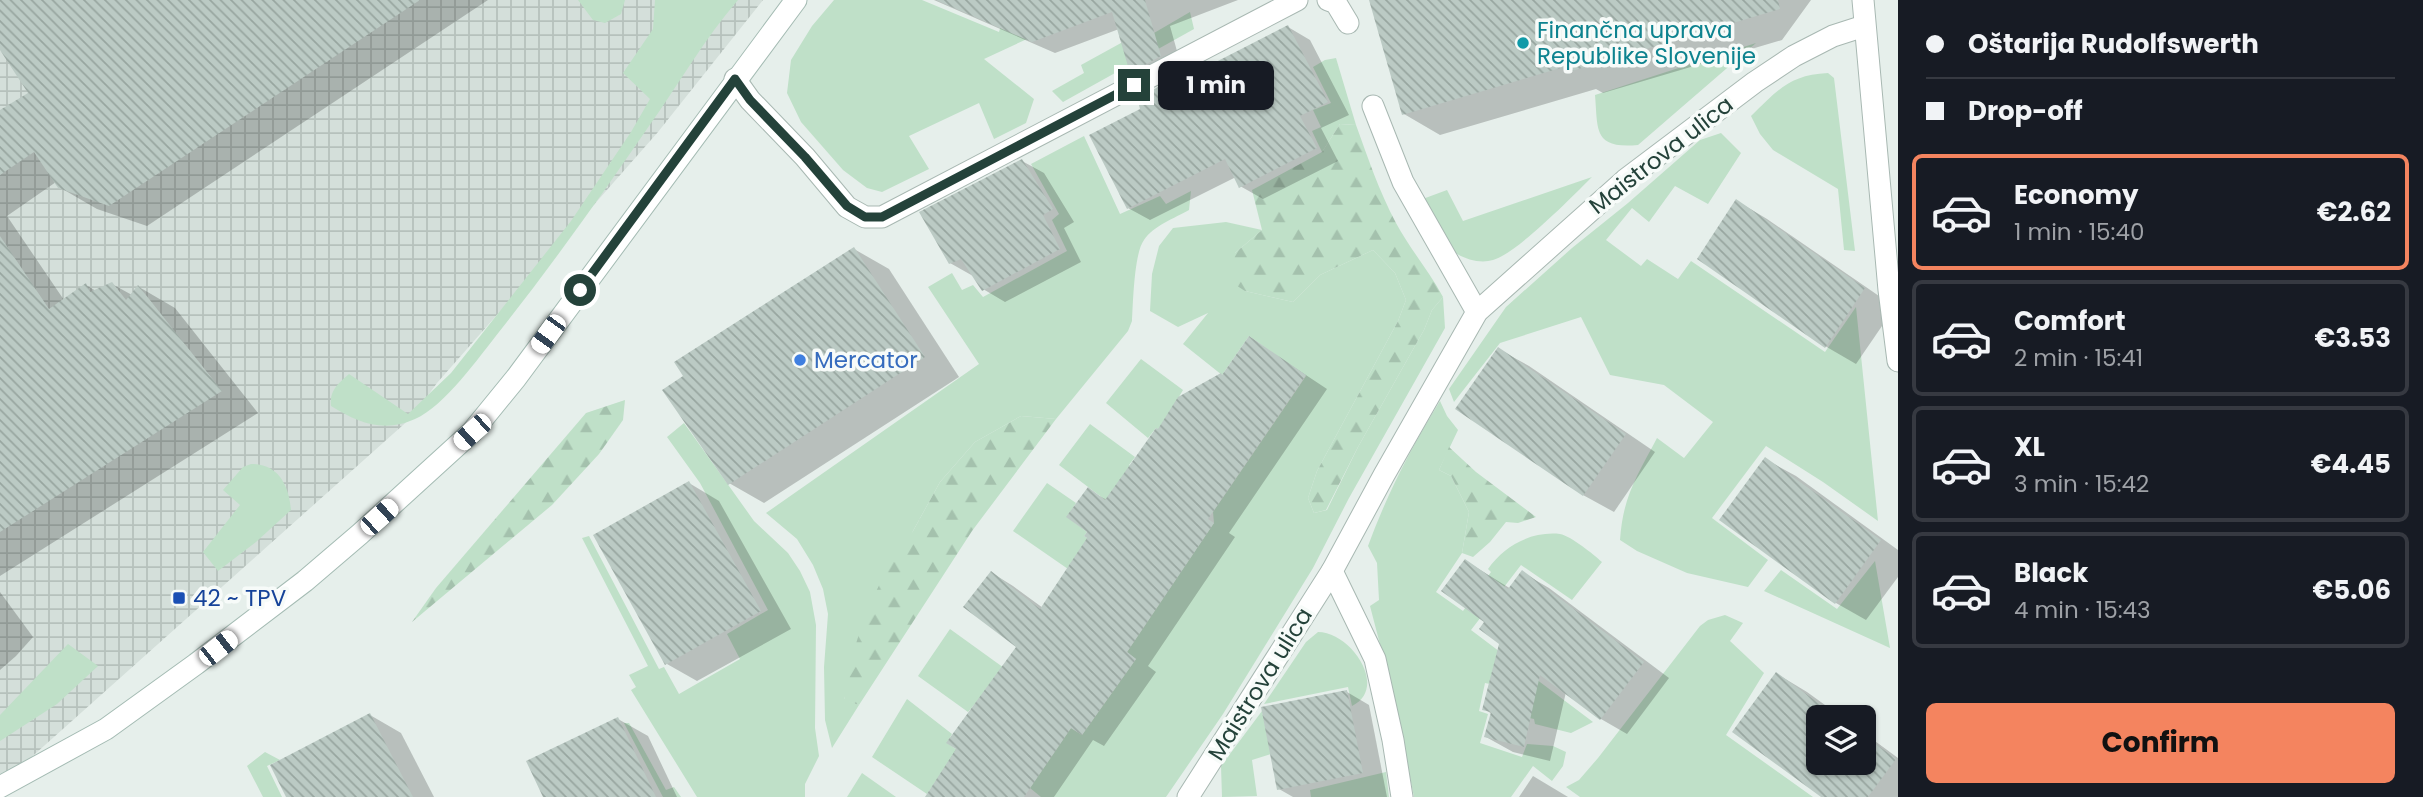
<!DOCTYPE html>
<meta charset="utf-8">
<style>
:root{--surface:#171b24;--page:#242831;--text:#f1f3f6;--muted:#9ea1a6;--line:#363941;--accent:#f4845f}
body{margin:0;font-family:Poppins,sans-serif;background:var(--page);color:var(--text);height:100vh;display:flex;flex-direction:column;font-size:26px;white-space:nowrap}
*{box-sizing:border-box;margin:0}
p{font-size:23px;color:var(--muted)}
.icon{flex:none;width:38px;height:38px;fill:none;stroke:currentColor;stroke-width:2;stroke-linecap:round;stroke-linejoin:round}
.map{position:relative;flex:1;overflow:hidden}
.sheet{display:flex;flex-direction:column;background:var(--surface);width:525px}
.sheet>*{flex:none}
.guide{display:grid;align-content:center;height:154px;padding:0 28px;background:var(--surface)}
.controls{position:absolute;left:1806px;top:705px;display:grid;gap:14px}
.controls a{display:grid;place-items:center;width:70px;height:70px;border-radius:10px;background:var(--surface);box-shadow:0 2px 5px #0004;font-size:35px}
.end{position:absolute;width:32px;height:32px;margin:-16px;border:9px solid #24423a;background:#fff;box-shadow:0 0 0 4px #fff}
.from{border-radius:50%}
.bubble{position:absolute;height:49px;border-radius:10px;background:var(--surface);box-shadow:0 2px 5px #0004;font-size:23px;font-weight:700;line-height:49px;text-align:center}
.car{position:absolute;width:21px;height:42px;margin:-21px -10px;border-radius:9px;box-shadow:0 0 5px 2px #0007;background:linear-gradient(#fff 24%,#345 0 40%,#fff 0 76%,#345 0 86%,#fff 0)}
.guide b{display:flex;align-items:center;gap:24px;height:66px;font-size:26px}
.guide b+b{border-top:2px solid var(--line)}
.guide i{width:18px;height:18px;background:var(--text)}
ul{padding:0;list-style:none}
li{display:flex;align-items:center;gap:21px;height:116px;margin:0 14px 10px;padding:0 14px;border:4px solid var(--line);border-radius:10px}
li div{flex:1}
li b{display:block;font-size:26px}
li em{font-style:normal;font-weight:700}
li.current{border-color:var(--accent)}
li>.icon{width:63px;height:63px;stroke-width:1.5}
.primary-button{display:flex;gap:14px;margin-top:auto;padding:14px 28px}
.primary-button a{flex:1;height:80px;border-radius:10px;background:var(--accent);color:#111;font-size:28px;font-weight:700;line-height:80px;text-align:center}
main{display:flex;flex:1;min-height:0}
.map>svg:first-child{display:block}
.industrial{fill:url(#industrial-grid)}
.green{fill:#bfe0c8}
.forest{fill:url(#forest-firs)}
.shadow{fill:#0003}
.building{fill:url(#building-back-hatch)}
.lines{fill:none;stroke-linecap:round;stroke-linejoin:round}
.street-casing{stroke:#a8b8b2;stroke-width:23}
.secondary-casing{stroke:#a4bbb3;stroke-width:23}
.street{stroke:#fff;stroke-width:21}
.secondary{stroke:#fff;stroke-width:21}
.route{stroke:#24423a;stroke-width:9}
.culture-dot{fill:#0f9aa8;stroke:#f7fbf9;stroke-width:2.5}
.shop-dot{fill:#3f7fe0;stroke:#f7fbf9;stroke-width:2.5}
.transit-dot{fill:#1a4fb4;stroke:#f7fbf9;stroke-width:2.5}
.labels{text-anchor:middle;stroke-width:7;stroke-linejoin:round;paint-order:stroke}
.culture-label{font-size:23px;fill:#0d838f;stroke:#f7fbf9;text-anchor:start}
.street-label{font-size:23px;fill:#24423a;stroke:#f7fbf9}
.shop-label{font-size:23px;fill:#366cbe;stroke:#f7fbf9;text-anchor:start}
.transit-label{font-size:23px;fill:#164399;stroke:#f7fbf9;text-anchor:start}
</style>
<main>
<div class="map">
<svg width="1898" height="797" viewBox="0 0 1898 797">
<defs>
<pattern id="industrial-grid" width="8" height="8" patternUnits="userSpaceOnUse" patternTransform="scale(1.75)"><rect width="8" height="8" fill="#d4dfda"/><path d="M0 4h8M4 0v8" fill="none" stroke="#b6c1bc"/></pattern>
<pattern id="forest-firs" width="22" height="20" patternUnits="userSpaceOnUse" patternTransform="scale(1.75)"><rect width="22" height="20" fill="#bfe0c8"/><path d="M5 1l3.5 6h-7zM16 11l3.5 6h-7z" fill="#a4c1ad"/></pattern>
<pattern id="building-back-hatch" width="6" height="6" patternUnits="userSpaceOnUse" patternTransform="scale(1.75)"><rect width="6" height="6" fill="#bbcac4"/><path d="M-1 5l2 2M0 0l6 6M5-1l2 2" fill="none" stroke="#98a6a0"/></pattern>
</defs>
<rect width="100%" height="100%" fill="#e6efeb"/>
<path class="industrial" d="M0,0H763L658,132L437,383L412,417L26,762L0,774Z"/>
<g class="green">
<path d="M578,0H625L621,14L605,23L593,20Z"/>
<path d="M655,0H738C704,39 679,84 649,126C601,196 552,265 499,332C479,357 445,406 415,419C384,433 358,423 331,406C329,390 339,383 349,374L408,414L451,373L571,221L631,132L650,99L623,73L653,29Z"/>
<path d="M834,0H922L999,32L1003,18L1027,39L984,59L1034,99L1026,123L994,139L979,103L909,136L929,169L882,192L867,188L843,170L801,122L787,93L791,60L812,26Z"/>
<path d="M1190,12L1194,29L1063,102L1052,91L1084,73L1081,65L1121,43L1154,33Z"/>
<path d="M1756,43L1638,145C1593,149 1598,130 1595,95Z"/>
<path d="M1336,58L1356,125L1340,124L1322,152L1312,131L1321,127L1313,110L1331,103L1313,67L1325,60Z"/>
<path d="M1828,73L1834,78L1855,251L1844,250L1838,189L1773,150L1760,134L1751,116C1778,90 1789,75 1828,73Z"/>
<path d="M1721,133L1741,153L1708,204L1675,186L1649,222L1632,208L1606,240L1641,266L1647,259L1678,279L1691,261L1825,352L1856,307L1878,521L1823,482L1766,446L1712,518L1768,560L1748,587L1687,573L1637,551L1620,540C1623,496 1637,476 1657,438L1684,458L1713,422L1664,385L1610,375L1581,317L1500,343L1454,402L1449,389L1506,307L1572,248L1628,203L1700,140Z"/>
<path d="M1084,136L1120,214L1160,196L1166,204L1191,191L1189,210C1175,218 1153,226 1144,240C1134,253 1133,304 1132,321L1128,331L1056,419L1021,416L975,442L940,482L913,531L844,699L859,705L832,748L825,720L824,667L828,614L823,589L813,565L797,539L766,513L979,364L928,287L952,273L962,290L973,285L983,297L1067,251L1052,220L1059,214L1031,164Z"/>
<path d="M1592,177C1573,196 1516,254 1493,260C1480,264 1462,259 1452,250C1440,238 1429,215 1420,200L1447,190L1463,221Z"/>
<path d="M1226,222L1262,230L1235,253L1245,291L1293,302L1320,275L1373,250L1395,273L1406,300L1398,321L1317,471L1308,498L1314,513L1327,510L1358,447L1424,330L1432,310L1443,297L1445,328L1349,498L1313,568L1223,714L1166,797H1041L1030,788L1071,728L1082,735L1136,659L1127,652L1214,523L1213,512L1306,376L1249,336L1222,375L1183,344L1208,313L1178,327L1150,311L1152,274L1159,246L1173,228Z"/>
<path d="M1141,359L1183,390L1177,400L1178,444L1156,428L1148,438L1106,403Z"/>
<path d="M1440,401L1447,416L1458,430L1439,470L1451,476L1469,512L1462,553L1436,592L1463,611L1491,572L1488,569C1504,546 1531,531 1560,534C1571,536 1593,554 1602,562L1572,600L1521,565L1471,630L1593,722L1571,733L1535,724L1534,719L1525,717L1533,693L1485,683L1479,711L1488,714L1480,743L1522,757L1527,744L1553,746L1566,752L1563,766L1552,781L1533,766L1511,797H1414L1394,698L1370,606L1379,600L1377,563L1368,546C1387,494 1411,448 1440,401Z"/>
<path d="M684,423L754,521L788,553L800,571L810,592L816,625L815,728L819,756L805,784V797H697L631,690L636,687L629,675L648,666L582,538L589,536L659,669L664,667L679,694L740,659L727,634L768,610L700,483L667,437Z"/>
<path d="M1090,424L1135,457L1129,465L1163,489L1108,502L1059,465Z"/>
<path d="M251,464C279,464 289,486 291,510L256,542L218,571L203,552L240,505L223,490L243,467Z"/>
<path d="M1047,483L1076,503L1067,517L1087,532L1084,536L1114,556L1068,569L1013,531Z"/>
<path d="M1875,561L1890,648L1764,591L1781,570L1837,609Z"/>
<path d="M1725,615L1743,623L1730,641L1764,673L1726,735L1813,797H1580L1566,787L1579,780L1598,758L1700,626L1708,620Z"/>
<path d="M950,629L1011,673L1004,718L978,700L968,712L918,676Z"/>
<path d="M1318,632C1351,632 1389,688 1352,706L1348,687L1264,704L1306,642Z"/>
<path d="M68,644L98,666L57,704L0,741V715Z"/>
<path d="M907,699L952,734L947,743L980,766L935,782L927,794L872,757Z"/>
<path d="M1262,711L1271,754L1252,760L1257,796L1222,797L1221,766Z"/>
<path d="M624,723H629L666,790L674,787L681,797H663Z"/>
<path d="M265,752L280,760L267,766L282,797H263L247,766Z"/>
<path d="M1386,772L1389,797H1311L1310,790Z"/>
<path d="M862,773L896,797H847Z"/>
</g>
<g class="forest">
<path d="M1340,124L1356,125C1368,158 1379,191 1396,223C1410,249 1429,271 1443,297L1432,310L1424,330L1358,447L1326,510L1314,513L1308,498L1317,471L1398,321L1406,300L1395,273L1373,250L1320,275L1293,302L1245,291L1228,280L1235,253L1262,230L1252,190L1322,152Z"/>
<path d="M625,400L623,420L599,454L552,505L412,622L436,588L586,413Z"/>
<path d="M1021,416L1056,419L972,531L859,705L844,700L849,666L865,615L882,579L913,531L940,482L975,442Z"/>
<path d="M1449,447L1476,472L1536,517L1518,523L1506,522L1490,542L1473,557L1462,553L1469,512L1451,476L1439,470Z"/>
</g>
<g class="shadow">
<path d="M0,0H488L147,226L97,209L59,187L56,182L7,216L64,300L86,285L96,291L112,284L132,295L139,287L175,308L258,413L0,576V112L30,93L0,47Z"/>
<path d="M934,0H1238L1170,26L1182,69L1153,84L1131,71L1119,29L1055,53Z"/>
<path d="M1370,0H1811L1782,40L1603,93L1596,89L1440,135L1404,114Z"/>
<path d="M1288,27L1310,40L1349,115L1321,128L1338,161L1263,199L1240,186L1236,177L1150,220L1128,208L1143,110L1168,84L1172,87Z"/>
<path d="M1022,161L1044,173L1074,222L1064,228L1081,262L1005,302L983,289L973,276L950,263Z"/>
<path d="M1737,201L1767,219L1895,307L1856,364L1825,346Z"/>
<path d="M854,249L889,269L959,377L764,503L729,483Z"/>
<path d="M1250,338L1327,389L1229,533L1235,537L1148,666L1156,672L1104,746L1093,740L1054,797H927L1018,647L992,573L1013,586L1043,608L1090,538L1088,490L1107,500L1159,431L1223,377Z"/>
<path d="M1498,349L1529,366L1655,452L1614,512L1583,495Z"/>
<path d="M1765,459L1796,476L1898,550V577L1866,620L1836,603L1721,520Z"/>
<path d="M689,483L719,501L791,629L697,681L667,664Z"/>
<path d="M1466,561L1511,589L1523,573L1549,588L1669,678L1627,734L1601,719L1566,692L1550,761L1513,752L1486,737L1492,714L1484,709L1501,644L1487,621Z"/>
<path d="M0,592L33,637L16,656L0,670Z"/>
<path d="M1777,674L1807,692L1843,718H1818V763H1864V733L1898,758V797H1824Z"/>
<path d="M1347,692L1369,705L1387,797H1293L1279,789Z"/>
<path d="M370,715L401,733L434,797H288Z"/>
<path d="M618,719L648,736L677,797H545Z"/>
<path d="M1533,776L1568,797H1519Z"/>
</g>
<g class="building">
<path d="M0,0H420L109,206L58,188L34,152L0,175V110L28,93L0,50Z"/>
<path d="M936,0H1145L1161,56L1130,73L1112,12L1032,42Z"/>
<path d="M1369,0H1778L1780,9L1565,73L1564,67L1402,115Z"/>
<path d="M1288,25L1328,102L1300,116L1317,148L1239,188L1225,159L1127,209L1089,135L1140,109L1137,98L1168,82L1169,86Z"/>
<path d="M1022,159L1053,209L1043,215L1060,249L982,291L961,259L949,264L919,212Z"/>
<path d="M1736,199L1865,288L1825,348L1697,259Z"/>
<path d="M0,236L49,309L86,283L90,292L112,282L126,300L138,285L222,391L0,532Z"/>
<path d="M854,247L925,357L728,485L662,390L683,376L674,362Z"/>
<path d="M1249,336L1306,375L1208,519L1214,523L1127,652L1136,659L1082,735L1071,728L1024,797H925L956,749L946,743L1016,647L963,607L991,571L1040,609L1087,538L1084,536L1087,532L1066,517L1088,487L1105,500L1156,428L1158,429L1178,397L1221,373L1222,375Z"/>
<path d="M1498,347L1626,434L1583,496L1455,409Z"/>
<path d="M1765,457L1881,540L1835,604L1719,520Z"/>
<path d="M689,481L761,611L665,665L593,535Z"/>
<path d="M1465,559L1508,589L1522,570L1644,662L1600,720L1540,675L1524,747L1484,737L1491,712L1482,710L1499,644L1479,629L1484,622L1441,591Z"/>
<path d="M1776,672L1839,718H1818V763H1864V735L1896,759L1868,797H1821L1732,732Z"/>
<path d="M1347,690L1363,773L1277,790L1261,707Z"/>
<path d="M370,713L413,797H286L270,765Z"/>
<path d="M618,717L656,797H543L526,761Z"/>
</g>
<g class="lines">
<defs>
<g id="street">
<path d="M1328,0L1336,3L1348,23"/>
<path d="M1863,0L1889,290L1898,361"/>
<path d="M735,79L750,100L805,157L847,207L865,217H882L1297,0"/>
<path d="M1373,106L1403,182L1477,312"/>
<path d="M1332,571L1375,659L1393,740L1402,797"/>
<path d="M1188,797L1332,571L1384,475L1477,312L1625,180L1755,82L1794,56L1833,36L1864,26"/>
</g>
<path id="secondary" d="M0,787L106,729L196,664L305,581L360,534L472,432L516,378L796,0"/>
</defs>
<use href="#street" class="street-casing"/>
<use href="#secondary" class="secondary-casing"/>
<use href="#street" class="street"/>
<use href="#secondary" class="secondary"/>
</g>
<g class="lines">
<path class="route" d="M580,290L735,79L750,100L805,157L847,206L865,217H882L1134,85"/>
</g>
<circle class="culture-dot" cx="1523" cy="43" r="7"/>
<circle class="shop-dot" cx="800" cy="360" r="7"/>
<rect class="transit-dot" x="172" y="591" width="14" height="14" rx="3.5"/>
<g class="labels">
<g class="culture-label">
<text x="1537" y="38">Finančna uprava<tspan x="1537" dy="26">Republike Slovenije</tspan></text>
</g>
<g class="street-label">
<text transform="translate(1661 155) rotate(-38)" y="8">Maistrova ulica</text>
<text transform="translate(1260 684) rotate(-58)" y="8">Maistrova ulica</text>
</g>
<g class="shop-label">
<text x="814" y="368">Mercator</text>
</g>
<g class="transit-label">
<text x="193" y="606">42 ~ TPV</text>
</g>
</g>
</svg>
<div class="controls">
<a><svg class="icon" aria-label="layers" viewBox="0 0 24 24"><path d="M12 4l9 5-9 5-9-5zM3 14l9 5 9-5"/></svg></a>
</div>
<i class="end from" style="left:580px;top:290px"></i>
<i class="end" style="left:1134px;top:85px"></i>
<div class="bubble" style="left:1158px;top:61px;width:116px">1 min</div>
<i class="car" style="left:548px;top:334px;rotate:216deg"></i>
<i class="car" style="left:472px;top:432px;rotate:228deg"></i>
<i class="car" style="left:379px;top:517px;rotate:48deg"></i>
<i class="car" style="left:218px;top:648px;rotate:52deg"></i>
</div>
<section class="sheet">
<div class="guide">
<b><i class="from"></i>Oštarija Rudolfswerth</b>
<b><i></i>Drop-off</b>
</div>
<ul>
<li class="current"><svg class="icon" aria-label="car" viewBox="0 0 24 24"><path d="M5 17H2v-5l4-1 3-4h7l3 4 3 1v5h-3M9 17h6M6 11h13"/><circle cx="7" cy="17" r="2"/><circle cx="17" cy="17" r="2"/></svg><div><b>Economy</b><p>1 min · 15:40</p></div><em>€2.62</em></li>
<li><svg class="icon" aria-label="car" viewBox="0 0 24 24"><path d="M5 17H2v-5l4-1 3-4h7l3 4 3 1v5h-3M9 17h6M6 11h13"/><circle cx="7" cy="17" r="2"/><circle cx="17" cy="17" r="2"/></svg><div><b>Comfort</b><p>2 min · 15:41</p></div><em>€3.53</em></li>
<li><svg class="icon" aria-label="car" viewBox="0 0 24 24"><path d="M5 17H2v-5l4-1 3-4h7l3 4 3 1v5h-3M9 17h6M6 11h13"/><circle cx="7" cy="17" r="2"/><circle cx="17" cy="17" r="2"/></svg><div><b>XL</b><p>3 min · 15:42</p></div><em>€4.45</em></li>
<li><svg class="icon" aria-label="car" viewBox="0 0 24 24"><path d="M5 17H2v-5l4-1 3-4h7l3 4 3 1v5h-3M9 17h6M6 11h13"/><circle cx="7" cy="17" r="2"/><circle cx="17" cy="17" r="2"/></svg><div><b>Black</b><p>4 min · 15:43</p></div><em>€5.06</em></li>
</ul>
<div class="primary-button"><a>Confirm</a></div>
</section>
</main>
